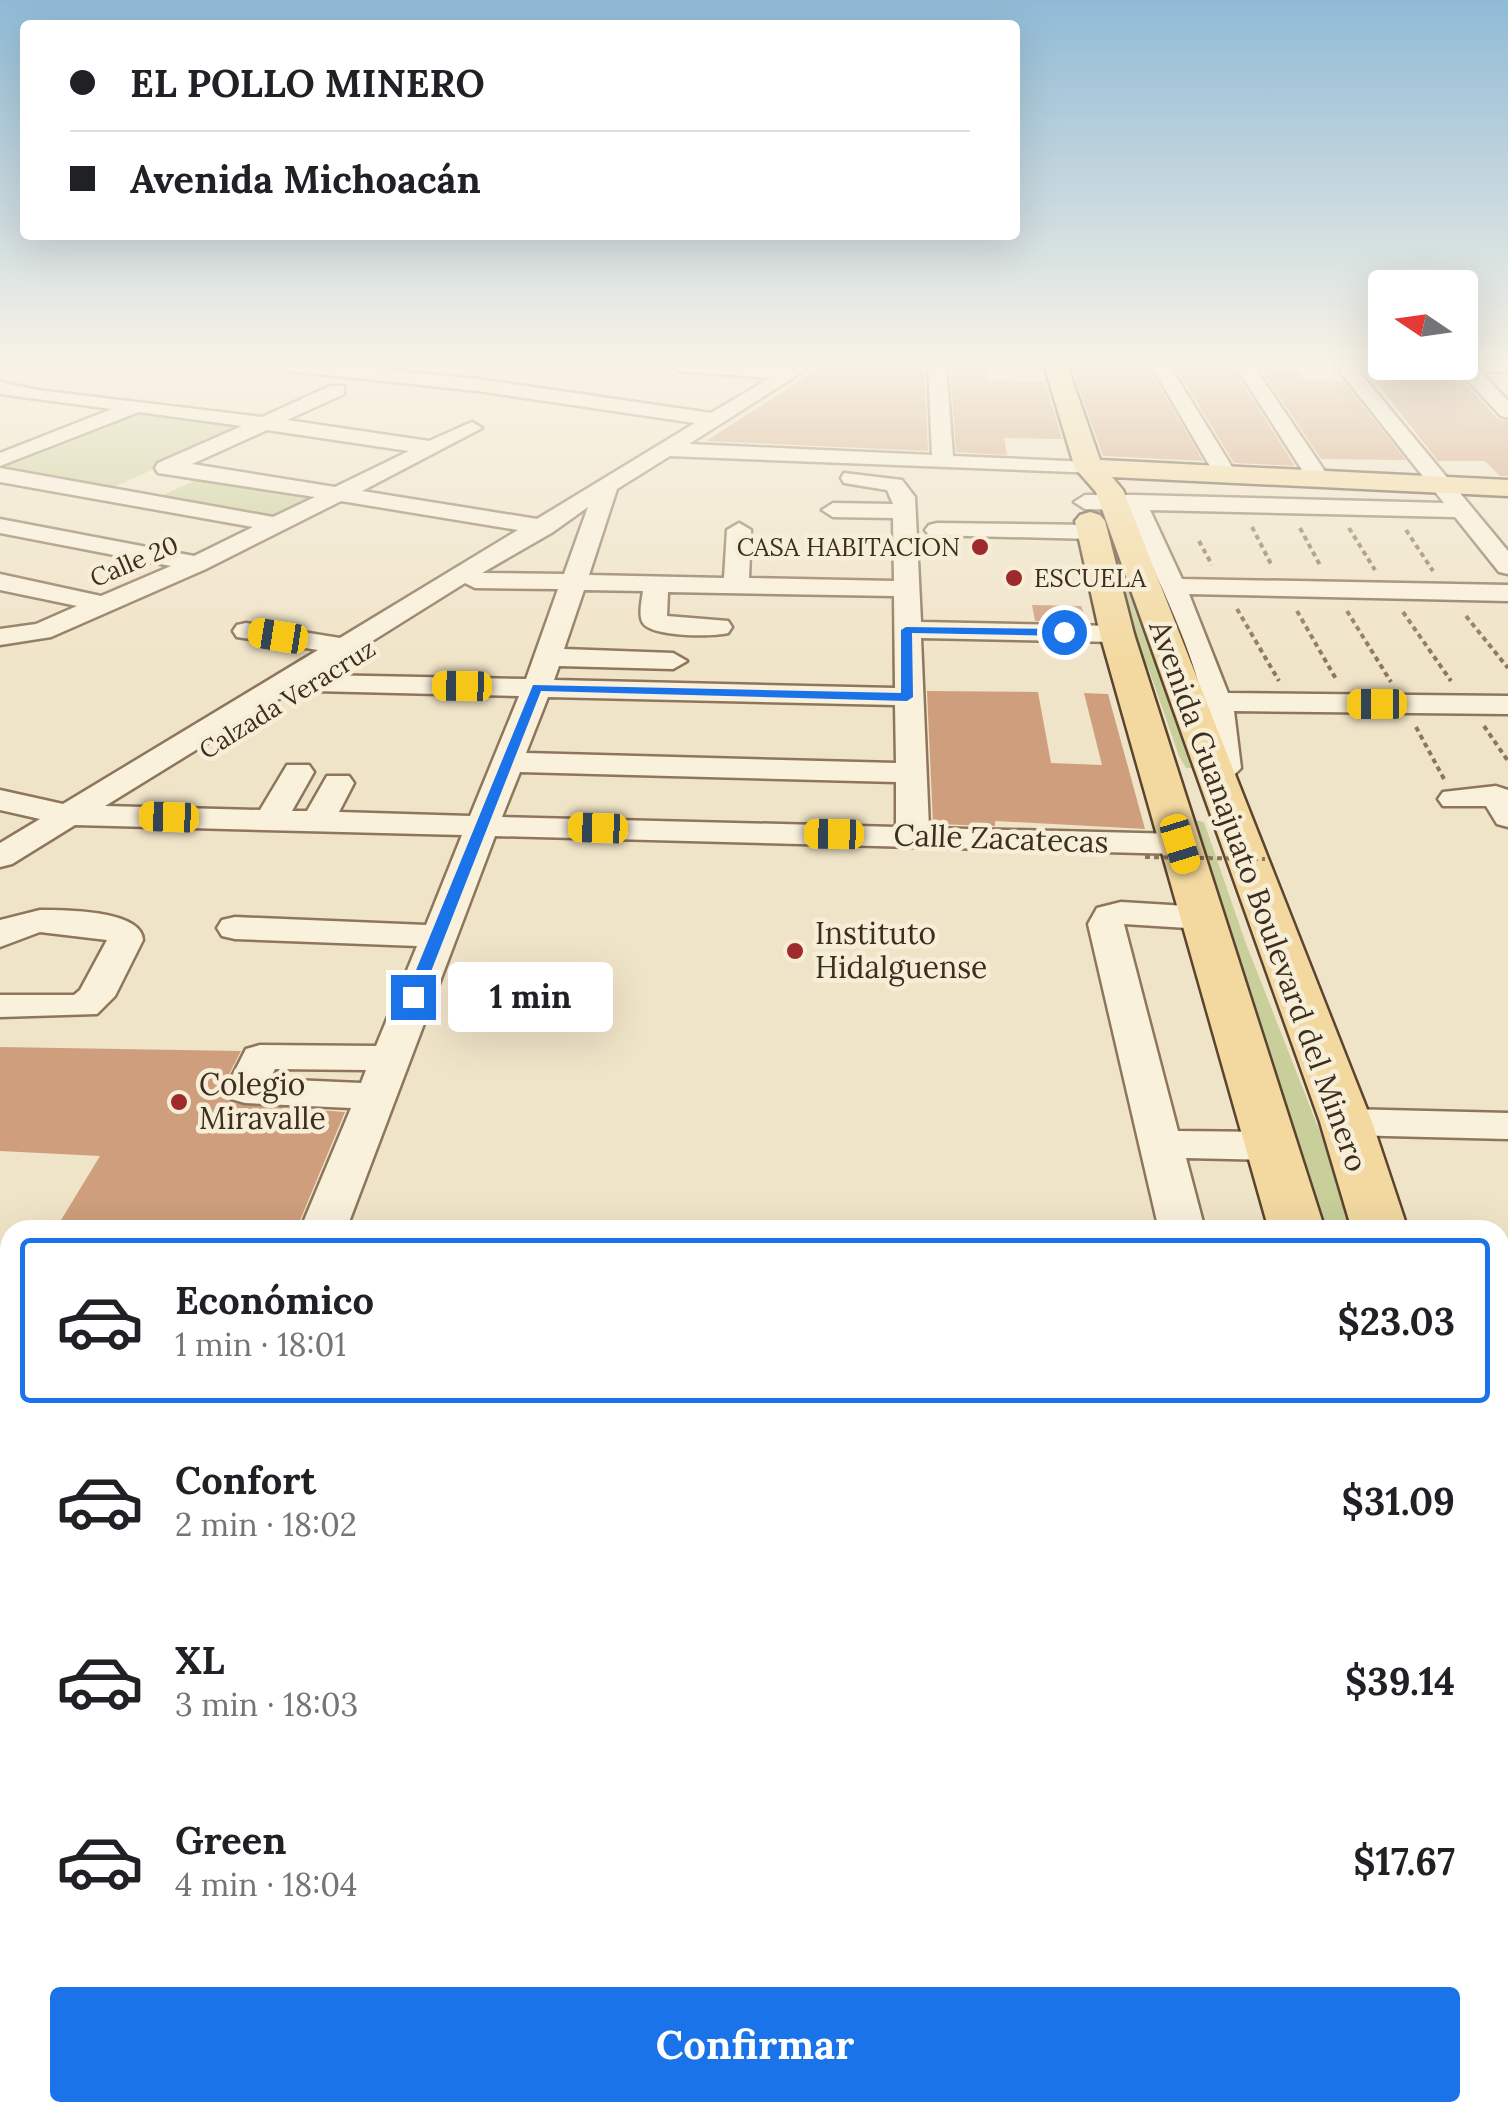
<!DOCTYPE html>
<html lang="es">
<meta charset="utf-8">
<style>
:root{--surface:#fff;--page:#f6f6f6;--text:#202124;--muted:#757577;--line:#e0e0e0;--accent:#1a73e8}
body{margin:0;font-family:Lora,serif;background:var(--page);color:var(--text);height:100vh;display:flex;flex-direction:column;font-size:38px;white-space:nowrap}
*{box-sizing:border-box;margin:0}
p{font-size:32px;color:var(--muted)}
.icon{flex:none;width:55px;height:55px;fill:none;stroke:currentColor;stroke-width:2;stroke-linecap:round;stroke-linejoin:round}
.map{position:relative;flex:1;overflow:hidden}
.sheet{position:absolute;left:0px;top:1220px;width:1510px;height:902px;display:flex;flex-direction:column;background:var(--surface);border-radius:30px 30px 0 0;box-shadow:0 10px 40px #0002}
.sheet>*{flex:none}
.guide{position:absolute;left:20px;top:20px;width:1000px;height:220px;border-radius:10px;box-shadow:0 10px 40px #0002;display:grid;align-content:center;height:220px;padding:0 50px;background:var(--surface)}
.needle{width:65px;rotate:283deg}
.tools{position:absolute;left:1368px;top:270px;display:grid;gap:20px}
.tools a{display:grid;place-items:center;width:110px;height:110px;border-radius:10px;background:var(--surface);box-shadow:0 10px 40px #0002;font-size:50px}
.end{position:absolute;width:45px;height:45px;margin:-22px;border:12px solid #1a73e8;background:#fff;box-shadow:0 0 0 5px #fff}
.from{border-radius:50%}
.bubble{position:absolute;height:70px;border-radius:10px;background:var(--surface);box-shadow:0 10px 40px #0002;font-size:32px;font-weight:800;line-height:70px;text-align:center}
.car{position:absolute;width:30px;height:60px;margin:-30px -15px;border-radius:12px;box-shadow:0 0 8px 2px #0007;background:linear-gradient(#f5c518 24%,#345 0 40%,#f5c518 0 76%,#345 0 86%,#f5c518 0)}
.guide b{display:flex;align-items:center;gap:35px;height:95px;font-size:38px}
.guide b+b{border-top:2px solid var(--line)}
.guide i{width:25px;height:25px;background:var(--text)}
ul{padding:18px 0 0;list-style:none}
li{display:flex;align-items:center;gap:30px;height:165px;margin:0 20px 15px;padding:0 30px;border:5px solid transparent;border-radius:10px}
li div{flex:1}
li b{display:block;font-size:38px}
li em{font-style:normal;font-weight:800}
li.selected{border-color:var(--accent)}
li>.icon{width:90px;height:90px;stroke-width:1.5}
.action{display:flex;gap:20px;margin-top:auto;padding:20px 50px}
.action a{flex:1;height:115px;border-radius:10px;background:var(--accent);color:#fff;font-size:40px;font-weight:800;line-height:115px;text-align:center}
.map>svg:first-child{display:block}
.green{fill:#c9cf9b}
.building{fill:#cf9f7d}
.lines{fill:none;stroke-linecap:round;stroke-linejoin:round}
.minor-casing{stroke:#8d765c;stroke-width:5}
.major-casing{stroke:#5b4430;stroke-width:5}
.path{stroke:#8d765c;stroke-width:4;stroke-dasharray:5 4;stroke-linecap:butt}
.minor{fill:#faf1dc;fill-rule:evenodd}
.major{fill:#f3d9a0;fill-rule:evenodd}
.path-bridge{stroke:#8d765c;stroke-width:4;stroke-dasharray:5 4;stroke-linecap:butt}
.route{fill:#1a73e8}
.poi-dot{fill:#9e2a2b;stroke:#f7eed8;stroke-width:4}
.labels{text-anchor:middle;stroke-width:9;stroke-linejoin:round;paint-order:stroke}
.far-poi-label{font-size:25px;fill:#3d2e20;stroke:#f7eed8;text-anchor:end}
.far-street-label{font-size:25px;fill:#3d2e20;stroke:#f7eed8}
.street-label{font-size:30px;fill:#3d2e20;stroke:#f7eed8}
.poi-label{font-size:30px;fill:#3d2e20;stroke:#f7eed8;text-anchor:start}
</style>
<div class="map">
<svg width="1508" height="2121" viewBox="0 0 1508 2121">
<rect width="100%" height="100%" fill="#f0e4c8"/>
<g class="green">
<path d="M136,409L250,427L111,488L0,471V463Z"/>
<path d="M198,479L320,500L280,520L157,498Z"/>
<path d="M1107,522L1193,757V768H1186L1179,756L1149,670L1123,613L1104,523Z"/>
<path d="M1195,820L1204,822L1245,941L1340,1183L1354,1230H1321L1192,823Z"/>
</g>
<g class="building">
<path d="M824,365H924L928,451L706,441Z"/>
<path d="M950,365H986V380L1045,382L1062,439L1004,438L1007,455L956,452Z"/>
<path d="M1071,366H1148L1203,461L1103,456Z"/>
<path d="M1175,367H1232L1295,466L1234,463Z"/>
<path d="M1260,368L1297,369L1304,380L1343,381L1406,460L1321,459Z"/>
<path d="M1369,373L1457,375L1498,419L1508,421V476H1500L1485,461H1438Z"/>
<path d="M1032,605L1081,606L1088,622L1035,621Z"/>
<path d="M927,691L1038,692L1051,763L1102,765L1084,693L1108,694L1145,829L995,821V826L933,824Z"/>
<path d="M0,1047L241,1051L222,1088L230,1103L345,1112L296,1230H55L100,1156L0,1151Z"/>
</g>
<g class="lines">
<defs>
<g id="minor">
<path d="M280,365H340L478,379L711,413L770,378L679,371L670,365L786,368L813,365L689,444L932,455L928,365H946L953,456L1089,462L1097,463L1100,468L1097,473L670,456L617,489L589,575L724,578L727,530L739,523L751,530L749,578L894,581L893,518L833,517L822,510L833,503L893,504L887,490L844,483L841,478L844,473L902,480L915,497L921,622L1117,626L1130,634L1117,642L921,638L929,828L1180,834L1192,837L1197,844L1192,851L1180,854L495,836L346,1230H300L351,1108L245,1103L231,1099L225,1090L246,1049L260,1045L376,1046L417,946L235,939L222,936L217,928L222,920L235,917L426,925L462,835L75,825L12,864L0,867V843L40,819L0,810V790L63,804L318,650L237,637L233,631L237,625L246,623L340,638L518,530L341,501L206,569L51,637L0,645V629L36,624L77,606L0,590V574L101,596L171,566L0,533V519L194,556L253,527L0,482V468L273,517L315,497L158,473L155,468L158,463L242,426L139,412L0,466V453L112,409L0,394V382L37,390L262,417L330,386H344V394L287,420L429,441L472,422L482,428L362,491L537,519L695,423L478,391L289,371ZM267,430L409,451L335,487L192,464ZM588,507L564,574L482,573L553,532ZM465,583L475,588L558,589L526,679L318,675ZM584,590L643,591C642,599 638,616 643,623C652,637 713,637 728,633L732,627L728,621L667,616L668,592L894,596L895,688L554,680L559,666L673,669L687,661L673,653L564,649ZM295,689L314,691L519,696L470,816L339,812L354,783L349,776H327L307,811H292L314,772L309,765H287L260,810L105,806ZM548,697L895,705L896,763L526,753ZM520,772L896,782V827L502,817ZM275,1069L366,1070L361,1083L270,1079Z"/>
<path d="M1151,365H1169L1237,475L1234,480H1218Z"/>
<path d="M1235,365H1253L1330,479L1327,484H1311Z"/>
<path d="M1335,365H1508V372L1480,371L1508,401V418L1501,416L1459,371L1357,369L1508,551V574L1499,572L1455,517L1150,510L1182,579L1508,585V601L1189,594L1228,693L1508,696V714L1234,711L1241,768L1227,782H1205L1200,775L1211,765C1213,681 1159,585 1127,510L1085,509L1074,502L1085,495H1135L1444,503Z"/>
<path d="M937,523L1093,525L1105,532L1093,539L929,535L925,530L929,525Z"/>
<path d="M1496,786L1508,790V827L1497,824L1486,806H1443L1438,799L1443,792Z"/>
<path d="M1121,902L1203,907L1216,910L1221,918L1216,926L1203,929L1124,924L1178,1131L1274,1132L1289,1136L1295,1146L1289,1156L1274,1160L1186,1158L1205,1230H1159L1088,924L1097,908Z"/>
<path d="M40,910C64,910 142,910 143,940L115,996L97,1014L0,1017V995H74L80,990L107,940L40,932L0,947V920Z"/>
<path d="M1346,1109L1508,1113V1139L1346,1135L1331,1131L1325,1122L1331,1113Z"/>
<rect x="0" y="1652" width="10" height="52"/>
<path d="M10,2030V2112H28L22,2121H0V2035Z"/>
<path d="M601,2112H673L672,2121H600Z"/>
</g>
<g id="major">
<path d="M1044,365H1067L1100,460L1508,480V496L1112,477L1123,490L1372,1122L1408,1230H1352L1320,1122L1096,492L1075,468Z"/>
<path d="M1090,512L1100,515L1105,521L1134,634L1325,1230H1269L1100,634L1075,521L1080,515Z"/>
<path d="M1500,1768L1508,1771V1887L1500,1884Z"/>
<path d="M1382,2112H1472L1474,2121H1382Z"/>
</g>
</defs>
<use href="#minor" class="minor-casing"/>
<use href="#major" class="major-casing"/>
<g class="path">
<path d="M1252,527L1272,566"/>
<path d="M1300,528L1321,567"/>
<path d="M1349,528L1375,570"/>
<path d="M1406,530L1433,571"/>
<path d="M1199,541L1212,565"/>
<path d="M1237,609L1279,681"/>
<path d="M1297,611L1336,679"/>
<path d="M1347,611L1391,682"/>
<path d="M1403,612L1451,681"/>
<path d="M1466,616L1508,668"/>
<path d="M1484,726L1508,761"/>
<path d="M1416,727L1444,779"/>
</g>
<use href="#minor" class="minor"/>
<use href="#major" class="major"/>
<path class="path-bridge" d="M1145,857L1265,859"/>
</g>
<linearGradient id="sky" x2="0" y2="1"><stop stop-color="#8fbad6"/><stop offset="0.55" stop-color="#f8f3e6"/><stop offset="1" stop-color="#f8f3e6" stop-opacity="0"/></linearGradient>
<rect width="1508" height="662" fill="url(#sky)"/>
<path class="route" d="M906,627L1064,629L1069,632L1064,636L912,633L913,697L907,701L541,691L421,997L408,1001L405,997L533,685L901,693V630Z"/>
<g class="poi-dot">
<circle cx="980" cy="547" r="10"/>
<circle cx="1014" cy="578" r="10"/>
<circle cx="795" cy="951" r="10"/>
<circle cx="179" cy="1102" r="10"/>
</g>
<g class="labels">
<g class="far-poi-label">
<text x="960" y="556">CASA HABITACION</text>
<text x="1034" y="587" text-anchor="start">ESCUELA</text>
</g>
<g class="far-street-label">
<text transform="translate(134 561) rotate(-23)" y="9">Calle 20</text>
<text transform="translate(287 699) rotate(-32)" y="9">Calzada Veracruz</text>
</g>
<g class="street-label">
<text transform="translate(1001 839) rotate(2)" y="10">Calle Zacatecas</text>
<text transform="translate(1258 896) rotate(70)" y="10">Avenida Guanajuato Boulevard del Minero</text>
</g>
<g class="poi-label">
<text x="815" y="944">Instituto<tspan x="815" dy="34">Hidalguense</tspan></text>
<text x="199" y="1095">Colegio<tspan x="199" dy="34">Miravalle</tspan></text>
</g>
</g>
</svg>
<div class="tools">
<a><svg class="needle" viewBox="-14 -14 28 28"><path d="M0-13l5 13h-10z" fill="#e53935"/><path d="M0 13l5-13h-10z" fill="#757577"/></svg></a>
</div>
<i class="end from" style="left:1064px;top:632px"></i>
<i class="end" style="left:413px;top:997px"></i>
<div class="bubble" style="left:448px;top:962px;width:165px">1 min</div>
<i class="car" style="left:278px;top:636px;rotate:279deg"></i>
<i class="car" style="left:462px;top:686px;rotate:271deg"></i>
<i class="car" style="left:1377px;top:704px;rotate:270deg"></i>
<i class="car" style="left:169px;top:817px;rotate:272deg"></i>
<i class="car" style="left:598px;top:828px;rotate:272deg"></i>
<i class="car" style="left:834px;top:834px;rotate:271deg"></i>
<i class="car" style="left:1180px;top:844px;rotate:163deg"></i>
<div class="guide">
<b><i class="from"></i>EL POLLO MINERO</b>
<b><i></i>Avenida Michoacán</b>
</div>
<section class="sheet">
<ul>
<li class="selected"><svg class="icon" aria-label="car" viewBox="0 0 24 24"><path d="M5 17H2v-5l4-1 3-4h7l3 4 3 1v5h-3M9 17h6M6 11h13"/><circle cx="7" cy="17" r="2"/><circle cx="17" cy="17" r="2"/></svg><div><b>Económico</b><p>1 min · 18:01</p></div><em>$23.03</em></li>
<li><svg class="icon" aria-label="car" viewBox="0 0 24 24"><path d="M5 17H2v-5l4-1 3-4h7l3 4 3 1v5h-3M9 17h6M6 11h13"/><circle cx="7" cy="17" r="2"/><circle cx="17" cy="17" r="2"/></svg><div><b>Confort</b><p>2 min · 18:02</p></div><em>$31.09</em></li>
<li><svg class="icon" aria-label="car" viewBox="0 0 24 24"><path d="M5 17H2v-5l4-1 3-4h7l3 4 3 1v5h-3M9 17h6M6 11h13"/><circle cx="7" cy="17" r="2"/><circle cx="17" cy="17" r="2"/></svg><div><b>XL</b><p>3 min · 18:03</p></div><em>$39.14</em></li>
<li><svg class="icon" aria-label="car" viewBox="0 0 24 24"><path d="M5 17H2v-5l4-1 3-4h7l3 4 3 1v5h-3M9 17h6M6 11h13"/><circle cx="7" cy="17" r="2"/><circle cx="17" cy="17" r="2"/></svg><div><b>Green</b><p>4 min · 18:04</p></div><em>$17.67</em></li>
</ul>
<div class="action"><a>Confirmar</a></div>
</section>
</div>
